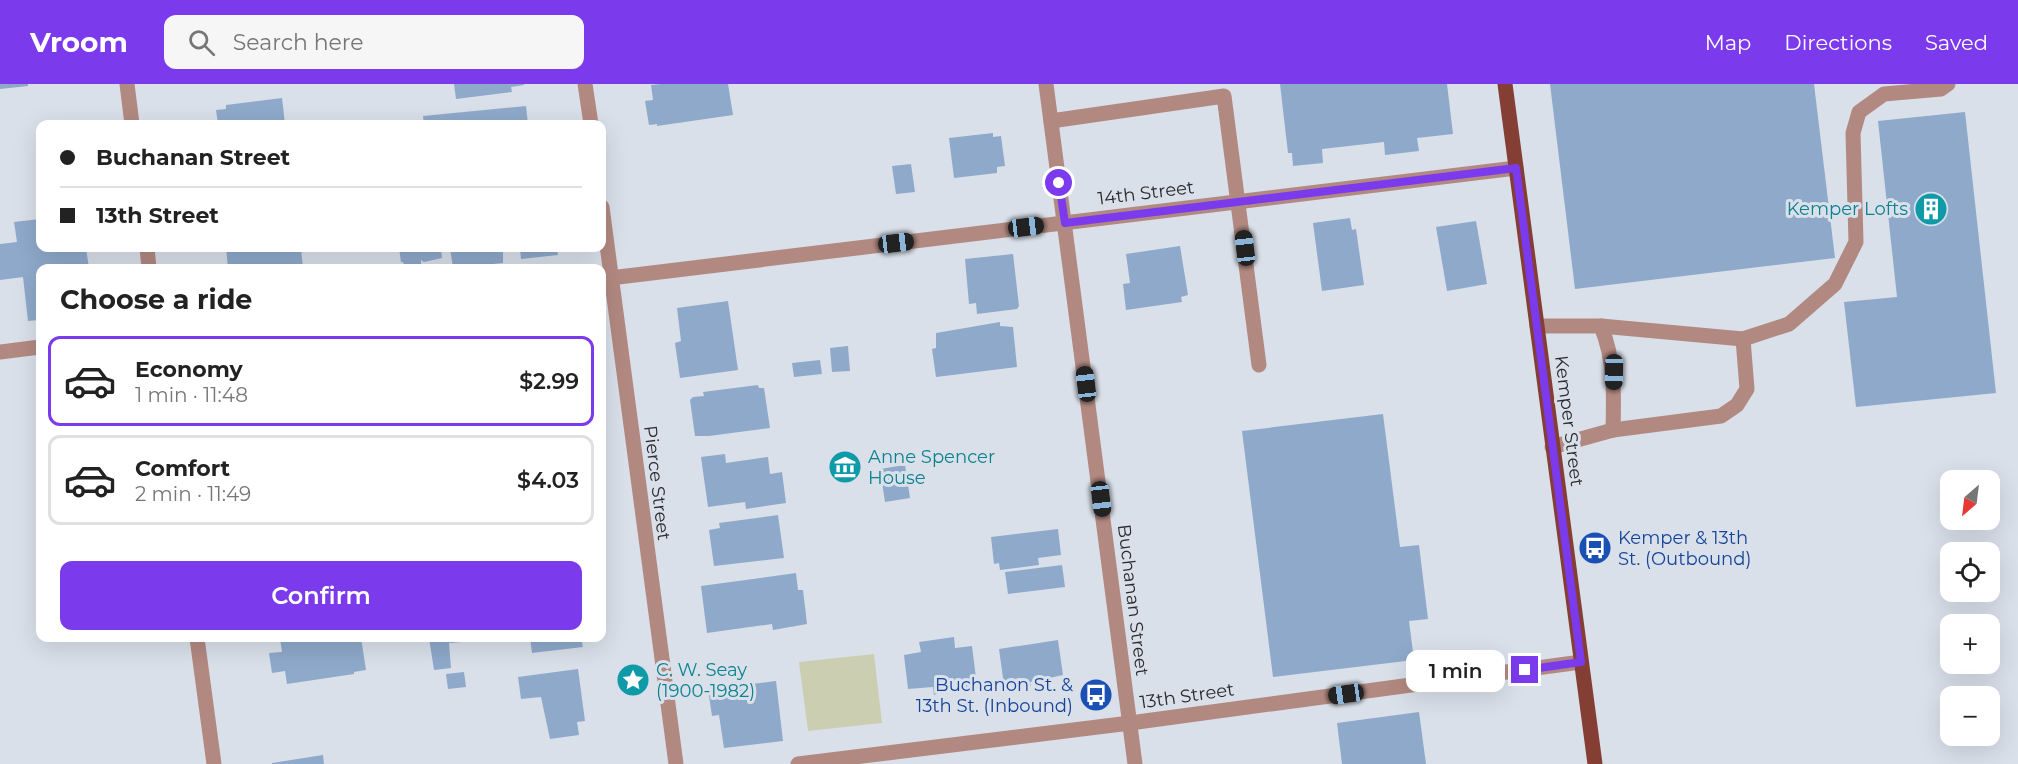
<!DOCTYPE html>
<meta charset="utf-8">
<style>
:root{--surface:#fff;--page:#f6f6f6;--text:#222;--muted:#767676;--line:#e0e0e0;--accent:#7c3aed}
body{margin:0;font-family:Montserrat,sans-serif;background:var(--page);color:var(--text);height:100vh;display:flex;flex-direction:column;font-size:22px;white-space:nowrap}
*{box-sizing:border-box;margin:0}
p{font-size:20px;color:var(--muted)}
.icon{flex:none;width:33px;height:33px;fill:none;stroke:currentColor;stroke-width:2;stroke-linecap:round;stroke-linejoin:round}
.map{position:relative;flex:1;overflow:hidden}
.side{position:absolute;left:36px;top:180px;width:570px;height:378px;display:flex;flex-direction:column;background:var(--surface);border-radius:12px;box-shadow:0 6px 24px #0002}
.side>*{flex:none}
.hud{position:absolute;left:36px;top:36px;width:570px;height:132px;border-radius:12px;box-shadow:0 6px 24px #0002;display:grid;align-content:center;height:132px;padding:0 24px;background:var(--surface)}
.needle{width:39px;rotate:208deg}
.controls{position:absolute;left:1940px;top:386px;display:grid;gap:12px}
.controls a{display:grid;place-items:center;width:60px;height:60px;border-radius:12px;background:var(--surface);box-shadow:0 6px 24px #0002;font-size:30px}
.end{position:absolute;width:27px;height:27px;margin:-14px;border:8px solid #7c3aed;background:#fff;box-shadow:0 0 0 3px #fff}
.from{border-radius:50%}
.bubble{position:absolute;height:42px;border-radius:12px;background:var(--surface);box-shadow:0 6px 24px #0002;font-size:20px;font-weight:600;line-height:42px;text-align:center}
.car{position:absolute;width:18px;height:36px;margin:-18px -9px;border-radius:8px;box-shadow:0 0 4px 2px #0007;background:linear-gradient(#222 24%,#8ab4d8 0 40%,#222 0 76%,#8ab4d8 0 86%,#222 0)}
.hud b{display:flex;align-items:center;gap:21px;height:57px;font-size:22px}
.hud b+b{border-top:2px solid var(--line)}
.hud i{width:15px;height:15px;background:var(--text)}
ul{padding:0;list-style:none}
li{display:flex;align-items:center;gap:18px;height:90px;margin:0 12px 9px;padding:0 12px;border:3px solid var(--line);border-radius:12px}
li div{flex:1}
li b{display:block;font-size:22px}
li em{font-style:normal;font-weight:600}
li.active{border-color:var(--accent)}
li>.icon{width:54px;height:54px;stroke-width:1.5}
h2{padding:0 24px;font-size:27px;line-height:72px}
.action{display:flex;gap:12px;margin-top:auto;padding:12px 24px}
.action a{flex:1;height:69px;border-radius:12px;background:var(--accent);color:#fff;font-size:24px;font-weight:600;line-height:69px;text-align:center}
header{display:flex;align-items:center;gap:36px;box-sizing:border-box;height:84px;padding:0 30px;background:var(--accent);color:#fff}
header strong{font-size:28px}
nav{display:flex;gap:33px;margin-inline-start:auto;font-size:21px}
.search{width:420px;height:54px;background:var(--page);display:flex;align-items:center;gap:15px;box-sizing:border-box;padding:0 21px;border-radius:12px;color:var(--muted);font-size:22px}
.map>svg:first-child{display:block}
.green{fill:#ccceb2}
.building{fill:#8fa9cb}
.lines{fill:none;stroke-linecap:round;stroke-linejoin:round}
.minor{stroke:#b28981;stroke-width:15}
.major{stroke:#853e33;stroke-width:15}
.route{stroke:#7c3aed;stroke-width:8}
.labels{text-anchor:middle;stroke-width:6;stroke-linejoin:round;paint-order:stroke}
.street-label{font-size:18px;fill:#282a2e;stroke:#d9e0ea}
.culture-label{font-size:18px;fill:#0d838f;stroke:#d9e0ea;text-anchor:start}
.transit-label{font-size:18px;fill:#164399;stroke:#d9e0ea;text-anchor:start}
</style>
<header>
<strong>Vroom</strong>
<div class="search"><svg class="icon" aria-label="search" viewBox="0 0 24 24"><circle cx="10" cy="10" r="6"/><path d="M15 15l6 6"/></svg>Search here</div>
<nav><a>Map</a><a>Directions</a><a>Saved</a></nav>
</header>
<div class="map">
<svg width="2018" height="680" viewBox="0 0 2018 680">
<rect width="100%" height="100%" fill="#d9e0ea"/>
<path class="green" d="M874,570L882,639L808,647L799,578Z"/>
<g class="building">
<path d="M0,0H28V2L0,5Z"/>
<path d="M454,0H524V1L511,3L512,8L456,15Z"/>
<path d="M661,0H728L733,31L657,42V40L649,41L645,17L653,16L651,1Z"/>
<path d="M1280,0H1447L1453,50L1417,54L1419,67L1385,71L1384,58L1322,65L1323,79L1293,82L1292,69H1288Z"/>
<path d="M1550,0H1814L1835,174L1575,205Z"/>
<path d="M282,14L285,40H218L216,26L226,25V21Z"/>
<path d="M526,22L528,40H424L423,32Z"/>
<path d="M1965,28L1996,309L1856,323L1844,218L1897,213L1878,37Z"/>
<path d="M993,49V53L1001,52L1005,82L997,83V89L954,94L949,54Z"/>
<path d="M911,80L915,108L896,110L892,82Z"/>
<path d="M1350,134L1352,146L1356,145L1364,201L1322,207L1313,139Z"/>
<path d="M40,135V164H86L89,184H40V236L28,237L23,193L0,196V160L17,158L14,138Z"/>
<path d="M1476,137L1487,200L1447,207L1436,143Z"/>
<path d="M1180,162L1188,211L1181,213L1182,218L1126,226L1123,200L1130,199L1126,170Z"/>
<path d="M226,164H301L303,184H228Z"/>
<path d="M399,164H441L442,174L424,178L421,176V184H405L403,178H401Z"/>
<path d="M450,164H503V179L453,184Z"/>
<path d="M520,164H557L558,171L521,175Z"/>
<path d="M1013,170L1019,222L1017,225L977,230L976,219L969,220L965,175Z"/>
<path d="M728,217L738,286L680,294L675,259L681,257L677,224Z"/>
<path d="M1000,238V242L1013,243L1017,283L936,293L932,265L936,264V249Z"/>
<path d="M848,262L850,287L832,288L830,264Z"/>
<path d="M820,276L822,290L794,293L792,279Z"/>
<path d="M758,301L759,304H764L770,344L709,352H695L690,316L693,313L704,312L703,308Z"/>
<path d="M1383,330L1400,463L1419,461L1428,535L1409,537L1414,576L1273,593L1242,347Z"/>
<path d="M725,370L726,379L768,373L770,390L782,388L786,419L746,425L745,418L708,423L701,373Z"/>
<path d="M905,381L910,414L885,418L880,385Z"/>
<path d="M778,431L784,474L714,482L709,446L720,444L719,439Z"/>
<path d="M1058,445L1061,471L1038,474L1039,481L1000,486L999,479L994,480L991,453Z"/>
<path d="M1062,481L1065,503L1008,510L1005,488Z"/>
<path d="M796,489L798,506H803L807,540L773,546L772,540L707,549L701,502Z"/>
<path d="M954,553L955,564L972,562L977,602L949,605L934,611L933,603L908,605L904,571L921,568L919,558Z"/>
<path d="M280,554H361L366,586L354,588V590L287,600L285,587L272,589L269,569L282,568Z"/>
<path d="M429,554H461L462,558L449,559L451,584L434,586Z"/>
<path d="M530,554H581L583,563L532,569Z"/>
<path d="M1058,556L1063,591L1030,598L1031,602L1019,604L1018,600L1004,601L999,565Z"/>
<path d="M578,585L585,637L577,638L579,651L550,655L541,613L521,615L518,593Z"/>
<path d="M464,588L466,603L448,605L446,590Z"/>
<path d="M776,597L783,657L724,664L719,631L712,632L708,605Z"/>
<path d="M1419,628L1426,680H1342L1337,639Z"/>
<path d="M323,671L324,680H272V679Z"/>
</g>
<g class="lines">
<g class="minor">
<path d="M127,0L132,40"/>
<path d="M585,0L591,40"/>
<path d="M1046,0L1135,680"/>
<path d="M1051,37L1224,12L1259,281"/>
<path d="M602,123L676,680"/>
<path d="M147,164L149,184"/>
<path d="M602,195L1516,84"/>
<path d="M1537,242H1601C1615,277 1614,309 1613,346L1552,363"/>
<path d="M1601,242L1743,255L1747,305L1737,321L1721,332L1613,346"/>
<path d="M1743,255L1789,240L1835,200L1856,158L1853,49L1859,28L1884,10L1941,5L1948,0"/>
<path d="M0,268L40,263"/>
<path d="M197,554L214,680"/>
<path d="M798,680L1130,639L1581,578"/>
</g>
<path class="major" d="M1505,0L1595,680"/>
</g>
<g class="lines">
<path class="route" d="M1059,99L1065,139L1516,84L1581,578L1525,586"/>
</g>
<defs>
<symbol id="building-disc" viewBox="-11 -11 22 22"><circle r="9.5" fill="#0f9aa8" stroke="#d9e0ea"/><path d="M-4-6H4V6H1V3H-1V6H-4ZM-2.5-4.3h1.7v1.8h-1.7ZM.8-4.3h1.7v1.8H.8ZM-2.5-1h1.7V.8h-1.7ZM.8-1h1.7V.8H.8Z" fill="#fff"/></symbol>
<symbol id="museum-disc" viewBox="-11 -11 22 22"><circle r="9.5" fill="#0f9aa8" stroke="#d9e0ea"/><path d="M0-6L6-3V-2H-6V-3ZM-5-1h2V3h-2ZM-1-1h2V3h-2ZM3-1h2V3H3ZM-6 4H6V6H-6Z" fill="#fff"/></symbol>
<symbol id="bus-disc" viewBox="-11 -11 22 22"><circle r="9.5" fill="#1a4fb4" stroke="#d9e0ea"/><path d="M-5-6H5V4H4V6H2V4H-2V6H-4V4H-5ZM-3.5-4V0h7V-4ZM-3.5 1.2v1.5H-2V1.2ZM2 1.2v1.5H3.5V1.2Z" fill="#fff"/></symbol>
<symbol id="sight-disc" viewBox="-11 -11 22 22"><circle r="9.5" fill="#0f9aa8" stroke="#d9e0ea"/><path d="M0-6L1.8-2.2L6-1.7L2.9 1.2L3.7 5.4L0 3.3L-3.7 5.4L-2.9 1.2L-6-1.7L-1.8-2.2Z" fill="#fff"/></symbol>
</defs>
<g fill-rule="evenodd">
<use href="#building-disc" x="1912" y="106" width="38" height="38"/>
<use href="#museum-disc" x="826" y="364" width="38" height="38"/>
<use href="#bus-disc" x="1576" y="445" width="38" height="38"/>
<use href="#sight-disc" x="614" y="577" width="38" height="38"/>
<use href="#bus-disc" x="1077" y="592" width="38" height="38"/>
</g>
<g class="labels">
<g class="street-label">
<text transform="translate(1146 109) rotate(-7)" y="6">14th Street</text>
<text transform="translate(1569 337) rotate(83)" y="6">Kemper Street</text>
<text transform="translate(657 399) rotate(83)" y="6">Pierce Street</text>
<text transform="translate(1133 516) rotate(83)" y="6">Buchanan Street</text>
<text transform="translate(1187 612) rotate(-8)" y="6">13th Street</text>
</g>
<g class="culture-label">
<text x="1908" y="131" text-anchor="end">Kemper Lofts</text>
<text x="868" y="379">Anne Spencer<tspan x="868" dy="21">House</tspan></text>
<text x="656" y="592">C. W. Seay<tspan x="656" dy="21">(1900-1982)</tspan></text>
</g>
<g class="transit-label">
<text x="1618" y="460">Kemper &amp; 13th<tspan x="1618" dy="21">St. (Outbound)</tspan></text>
<text x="1073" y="607" text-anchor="end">Buchanon St. &amp;<tspan x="1073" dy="21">13th St. (Inbound)</tspan></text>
</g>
</g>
</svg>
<div class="controls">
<a><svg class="needle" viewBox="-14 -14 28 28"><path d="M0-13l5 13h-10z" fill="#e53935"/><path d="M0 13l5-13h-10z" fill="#767676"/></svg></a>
<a><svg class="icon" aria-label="locate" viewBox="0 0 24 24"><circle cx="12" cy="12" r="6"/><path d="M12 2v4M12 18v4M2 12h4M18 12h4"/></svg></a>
<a>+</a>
<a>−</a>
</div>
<i class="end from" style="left:1059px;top:99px"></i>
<i class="end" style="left:1525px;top:586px"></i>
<div class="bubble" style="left:1406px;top:566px;width:99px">1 min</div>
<i class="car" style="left:1026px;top:143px;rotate:83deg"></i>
<i class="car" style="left:896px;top:159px;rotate:83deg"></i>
<i class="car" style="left:1245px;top:164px;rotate:353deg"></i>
<i class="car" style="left:1614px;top:288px;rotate:181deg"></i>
<i class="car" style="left:1086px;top:300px;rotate:353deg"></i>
<i class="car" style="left:1101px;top:415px;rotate:173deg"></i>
<i class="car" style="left:1346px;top:610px;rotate:262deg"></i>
<div class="hud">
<b><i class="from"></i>Buchanan Street</b>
<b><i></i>13th Street</b>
</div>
<section class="side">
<h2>Choose a ride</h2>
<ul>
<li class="active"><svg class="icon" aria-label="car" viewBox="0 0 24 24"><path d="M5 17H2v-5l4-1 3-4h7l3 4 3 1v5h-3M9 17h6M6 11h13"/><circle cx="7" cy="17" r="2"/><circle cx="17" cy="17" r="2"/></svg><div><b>Economy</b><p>1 min · 11:48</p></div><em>$2.99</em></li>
<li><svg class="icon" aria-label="car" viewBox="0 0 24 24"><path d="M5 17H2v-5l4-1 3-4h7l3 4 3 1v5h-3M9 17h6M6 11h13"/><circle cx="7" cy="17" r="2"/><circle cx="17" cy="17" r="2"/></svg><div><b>Comfort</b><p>2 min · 11:49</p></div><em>$4.03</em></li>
</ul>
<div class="action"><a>Confirm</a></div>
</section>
</div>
